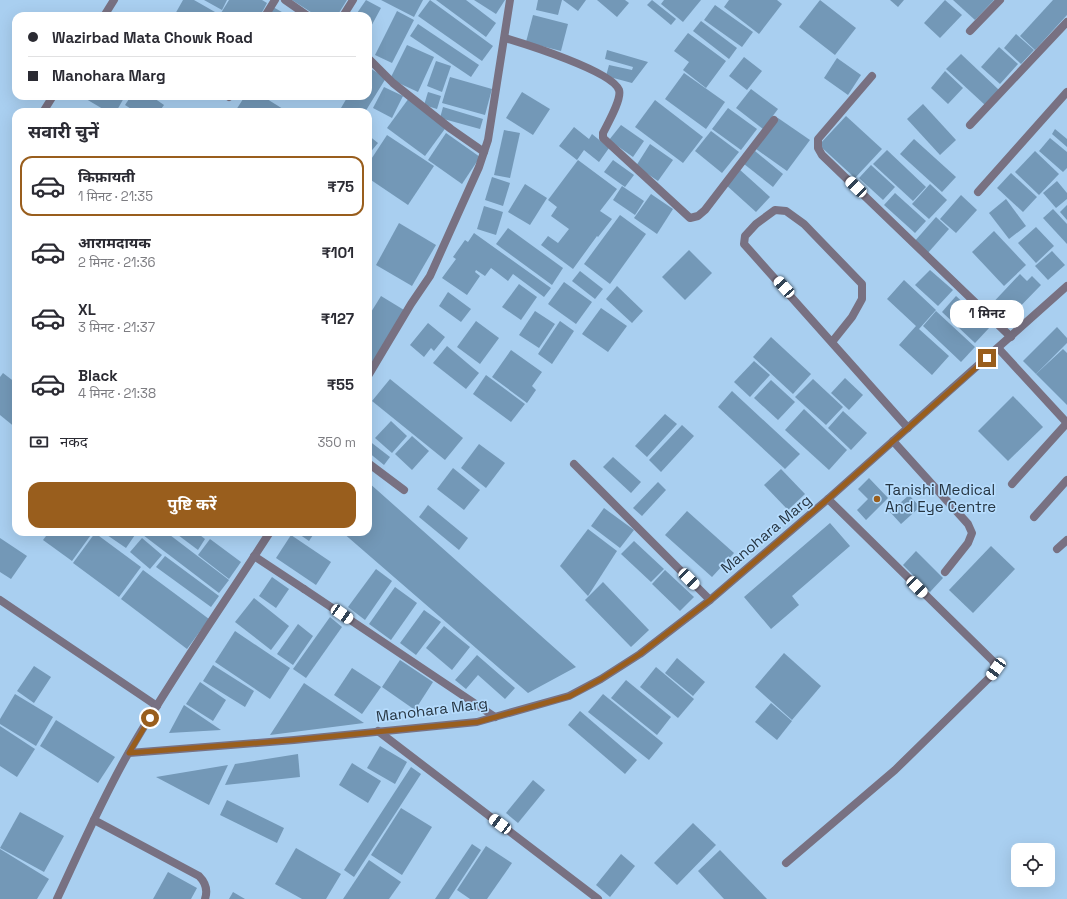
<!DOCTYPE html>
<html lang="hi">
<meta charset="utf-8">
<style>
:root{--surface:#fff;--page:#f2f2f3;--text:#2b2b33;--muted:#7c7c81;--line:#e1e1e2;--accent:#995e1d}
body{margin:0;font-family:"Space Grotesk","Noto Sans Devanagari",sans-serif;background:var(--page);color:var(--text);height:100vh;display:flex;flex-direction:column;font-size:15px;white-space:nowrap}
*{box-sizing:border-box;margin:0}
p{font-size:13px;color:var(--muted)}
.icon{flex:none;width:22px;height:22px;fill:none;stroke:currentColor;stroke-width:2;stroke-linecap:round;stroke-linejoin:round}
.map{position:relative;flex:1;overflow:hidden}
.sheet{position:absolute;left:12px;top:108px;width:360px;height:428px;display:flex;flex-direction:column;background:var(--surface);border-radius:12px;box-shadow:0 4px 16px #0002}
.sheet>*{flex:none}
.guide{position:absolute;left:12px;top:12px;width:360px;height:88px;border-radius:12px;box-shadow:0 4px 16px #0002;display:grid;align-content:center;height:88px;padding:0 16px;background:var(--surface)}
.fabs{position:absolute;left:1011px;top:843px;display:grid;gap:8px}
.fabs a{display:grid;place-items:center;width:44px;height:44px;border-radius:8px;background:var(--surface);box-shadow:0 4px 16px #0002;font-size:20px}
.end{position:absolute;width:18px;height:18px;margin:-9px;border:5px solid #995e1d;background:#fff;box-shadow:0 0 0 2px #fff}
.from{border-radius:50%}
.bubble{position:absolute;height:28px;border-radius:12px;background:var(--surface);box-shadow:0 4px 16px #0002;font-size:13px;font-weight:700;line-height:28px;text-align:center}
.car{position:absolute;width:12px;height:24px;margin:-12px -6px;border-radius:5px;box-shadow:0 0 3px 1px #0007;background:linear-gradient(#fff 24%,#345 0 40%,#fff 0 76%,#345 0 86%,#fff 0)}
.guide b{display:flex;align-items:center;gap:14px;height:38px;font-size:15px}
.guide b+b{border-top:1px solid var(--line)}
.guide i{width:10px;height:10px;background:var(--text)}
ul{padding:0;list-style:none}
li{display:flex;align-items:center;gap:12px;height:60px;margin:0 8px 6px;padding:0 8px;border:2px solid transparent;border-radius:12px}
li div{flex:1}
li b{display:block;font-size:15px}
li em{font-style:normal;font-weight:700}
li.on{border-color:var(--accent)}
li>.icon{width:36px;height:36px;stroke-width:1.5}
h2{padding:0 16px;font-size:18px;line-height:48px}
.pay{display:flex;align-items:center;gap:10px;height:44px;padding:0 16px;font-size:15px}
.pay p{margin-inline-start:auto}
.action{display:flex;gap:8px;margin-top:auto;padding:8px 16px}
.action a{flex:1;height:46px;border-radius:12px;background:var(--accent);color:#fff;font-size:16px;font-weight:700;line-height:46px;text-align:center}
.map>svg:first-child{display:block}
.building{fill:#7398b7}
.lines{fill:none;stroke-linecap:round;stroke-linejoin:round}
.service{stroke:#787182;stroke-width:8}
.minor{stroke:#787182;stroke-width:8}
.route{stroke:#995e1d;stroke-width:5}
.poi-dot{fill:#995e1d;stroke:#b6dcfd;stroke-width:1.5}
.labels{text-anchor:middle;stroke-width:3.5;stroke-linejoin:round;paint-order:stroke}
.poi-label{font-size:15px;fill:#263542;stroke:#b6dcfd;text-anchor:start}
.street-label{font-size:15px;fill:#263542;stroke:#b6dcfd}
</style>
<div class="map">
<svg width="1067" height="899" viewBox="0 0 1067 899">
<rect width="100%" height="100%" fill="#a9cff0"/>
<g class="building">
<path d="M183,0H194L222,16H174Z"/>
<path d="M204,0H227L222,10Z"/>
<path d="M229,0H262L267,3L260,16H227L221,13Z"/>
<path d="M292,0H347L337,16H317Z"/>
<path d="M366,0L381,8L368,32V16H355Z"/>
<path d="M381,0H423L414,17Z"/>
<path d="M430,0L493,46L482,61L418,16Z"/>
<path d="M436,0H466L496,23L486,37Z"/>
<path d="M474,0H505L496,14Z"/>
<path d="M538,0H562L558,15L536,10Z"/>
<path d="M563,0H586L578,11Z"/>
<path d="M597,0H625L629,3L617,17Z"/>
<path d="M652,0L676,19L671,25L647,5Z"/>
<path d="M664,0H701L683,22L661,4Z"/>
<path d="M729,0H777L782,4L759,34L724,7Z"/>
<path d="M820,0L856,28L835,55L799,27Z"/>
<path d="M890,0H904L898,7Z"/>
<path d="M945,0L962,15L940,38L924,23Z"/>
<path d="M953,0H994L975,20Z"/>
<path d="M1053,0H1067V15L1035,50L1020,36Z"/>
<path d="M715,5L753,32L742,47L704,20Z"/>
<path d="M273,7L289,16H267Z"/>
<path d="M397,11L414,20L392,63L375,55Z"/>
<path d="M533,15L568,24L561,51L526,42Z"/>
<path d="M701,21L737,48L729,59L693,31Z"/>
<path d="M418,24L479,65L471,77L410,36Z"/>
<path d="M688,33L726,61L706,88L683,70L689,62L674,51Z"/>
<path d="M1016,34L1034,50L1021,64L1004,48Z"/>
<path d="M407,45L434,57L418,92L390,79Z"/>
<path d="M999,47L1018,64L1000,84L981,67Z"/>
<path d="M607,50L648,62L632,83L606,76L609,65L632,70L633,67L605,59Z"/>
<path d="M961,54L999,90L985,105L946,69Z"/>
<path d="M744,57L762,71L747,90L729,76Z"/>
<path d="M837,58L861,75L848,95L824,78Z"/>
<path d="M436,61L451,66L442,92L427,86Z"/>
<path d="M368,67L386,78L365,112H347L341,108L348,96H368Z"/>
<path d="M945,71L963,88L948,104L931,88Z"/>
<path d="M684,73L725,102L706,129L665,99Z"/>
<path d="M450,77L492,89L485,115L442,103Z"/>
<path d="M384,87L403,96L392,118L373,108Z"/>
<path d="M751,89L778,109L763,129L736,108Z"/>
<path d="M428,92L441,96L437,109L424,105Z"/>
<path d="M522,92L550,109L533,135L506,118Z"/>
<path d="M81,96H125L116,112H108Z"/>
<path d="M131,96H151L164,105L159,112H136L125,105Z"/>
<path d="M245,96H268L267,99L283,109L281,112H239L236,110Z"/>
<path d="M409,98L447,126L425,156L387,128Z"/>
<path d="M655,100L703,137L683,163L635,127Z"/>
<path d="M923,104L956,140L940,155L907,119Z"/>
<path d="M443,107L483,119L480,129L440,118Z"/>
<path d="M728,108L757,129L741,150L712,129Z"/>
<path d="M846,116L882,149L855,178L819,145Z"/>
<path d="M778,118L810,140L787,171L756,149Z"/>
<path d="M621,125L644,141L633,157L609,140Z"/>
<path d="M574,127L589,139L592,134L609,148L599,162L584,150L577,160L559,146Z"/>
<path d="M1055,129L1067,139V147L1052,134Z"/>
<path d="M504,130L520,133L510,178L494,175Z"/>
<path d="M711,131L739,152L722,173L695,151Z"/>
<path d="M446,133L480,157L462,184L428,160Z"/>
<path d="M368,135L378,143L368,155Z"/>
<path d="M387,135L434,166L408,205L368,178V164Z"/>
<path d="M1050,138L1067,152V168L1063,172L1039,151Z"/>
<path d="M914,139L956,177L942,192L900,154Z"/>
<path d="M650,144L673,160L658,181L636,166Z"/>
<path d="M887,150L926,187L913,201L873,164Z"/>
<path d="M755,151L783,174L773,187L744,164Z"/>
<path d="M1035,151L1059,174L1039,195L1015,172Z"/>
<path d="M578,160L617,189L600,211L612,219L598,237L597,236L573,269L541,245L548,236L558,243L569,229L551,216L557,207L548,200Z"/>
<path d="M613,160L634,175L625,187L604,172Z"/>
<path d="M871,165L895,187L883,200L859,178Z"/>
<path d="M739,169L770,197L756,212L725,184Z"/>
<path d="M1011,173L1037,197L1023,212L997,188Z"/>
<path d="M492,177L510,183L503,206L485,200Z"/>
<path d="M1057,181L1067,193V199L1056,208L1043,193Z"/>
<path d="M525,184L547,198L530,225L508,212Z"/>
<path d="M930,184L947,200L929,219L912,204Z"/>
<path d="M622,186L644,201L635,215L613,200Z"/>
<path d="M895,193L926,221L915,233L884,205Z"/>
<path d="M651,194L673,209L657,234L634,218Z"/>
<path d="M961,195L977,210L956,233L940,219Z"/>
<path d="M1006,199L1026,226L1009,239L989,213Z"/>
<path d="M1067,205V220L1060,212Z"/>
<path d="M484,206L503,212L496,235L477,229Z"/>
<path d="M1053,209L1067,224V244L1043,218Z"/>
<path d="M620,215L646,234L610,284L584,264Z"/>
<path d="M936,217L949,229L927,254L914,242Z"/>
<path d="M399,223L436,245L412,286L376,265Z"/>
<path d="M1036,227L1054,246L1036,263L1018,243Z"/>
<path d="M508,228L563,268L552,285L496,244Z"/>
<path d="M994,231L1026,265L1004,286L972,252Z"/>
<path d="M474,233L551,288L544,297L513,274L508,281L491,268L485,276L476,270L475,272L480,276L467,295L442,278L456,259L453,257L465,240L468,242Z"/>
<path d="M689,250L712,273L685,300L662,277Z"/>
<path d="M1052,251L1065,265L1048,280L1035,266Z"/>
<path d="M930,270L953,290L938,306L915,285Z"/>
<path d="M580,271L603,289L595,299L572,281Z"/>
<path d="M1020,274L1027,281L1032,276L1041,285L1003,324L987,309Z"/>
<path d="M904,280L936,310L919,329L949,356L932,375L899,345L916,326L887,299Z"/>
<path d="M564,282L592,302L576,324L548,304Z"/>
<path d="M519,284L537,297L521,320L502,307Z"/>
<path d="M617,286L643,311L632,323L606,299Z"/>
<path d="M448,292L471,309L461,322L439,306Z"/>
<path d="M381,296L404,310L368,371V317Z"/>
<path d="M956,296L990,327L975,343L942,312Z"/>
<path d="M601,308L627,326L608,352L582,334Z"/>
<path d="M535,311L555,324L539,348L519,335Z"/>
<path d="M936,311L975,347L961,362L923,326Z"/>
<path d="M476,321L499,338L480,364L457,347Z"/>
<path d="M560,321L574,331L552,364L538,354Z"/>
<path d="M428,323L445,337L434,351L431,348L424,357L410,345Z"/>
<path d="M1057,327L1067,338V343L1036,374L1023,361Z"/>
<path d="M771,337L811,374L793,394L753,357Z"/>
<path d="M447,346L479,373L466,389L433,363Z"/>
<path d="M1063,349L1067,353V405L1036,374Z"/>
<path d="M511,350L542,372L532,386L536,390L527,403L492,377Z"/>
<path d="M754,361L770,375L750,397L734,382Z"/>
<path d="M3,373L16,383V428L0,415V377Z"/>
<path d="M486,375L525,404L511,422L473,394Z"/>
<path d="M845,378L863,395L849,410L831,393Z"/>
<path d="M390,379L463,438L445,460L372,401Z"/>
<path d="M813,379L843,407L826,425L795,397Z"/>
<path d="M771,380L795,402L778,420L754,398Z"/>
<path d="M732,391L800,454L785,469L718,407Z"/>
<path d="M1013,396L1043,427L1008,461L978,431Z"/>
<path d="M804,409L847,450L829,470L785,430Z"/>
<path d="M843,411L867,433L851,450L828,428Z"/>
<path d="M665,414L677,424L647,457L635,446Z"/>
<path d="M391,421L407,436L392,453L375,438Z"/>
<path d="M682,425L694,436L661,472L649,460Z"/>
<path d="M412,436L429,451L412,470L395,454Z"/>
<path d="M368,440L390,457L384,465L368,452Z"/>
<path d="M479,444L505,463L486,488L461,468Z"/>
<path d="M613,457L641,482L631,493L603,467Z"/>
<path d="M453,468L480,490L464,510L437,489Z"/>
<path d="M781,469L805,494L788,510L764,485Z"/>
<path d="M869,478L888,498L866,520L857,510L868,499L858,489Z"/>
<path d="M368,482L576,667L528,693L342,532H368Z"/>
<path d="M658,482L666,490L642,516L633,508Z"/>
<path d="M909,495L920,507L901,524L890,512Z"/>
<path d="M428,505L468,538L459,550L419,517Z"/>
<path d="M604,508L634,530L620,548L591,526Z"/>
<path d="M687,511L734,553L712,577L665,535Z"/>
<path d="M830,523L850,546L792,596L799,605L771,629L744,597Z"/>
<path d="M588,529L617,551L588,596L560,566Z"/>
<path d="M49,532H93L72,561L43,540Z"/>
<path d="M109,532H137L126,548L107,535Z"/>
<path d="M145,532H166L229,580L219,593L143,535Z"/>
<path d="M174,532H196L205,539L198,550Z"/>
<path d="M296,532H315L309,541Z"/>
<path d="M95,533L141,567L119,597L73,563Z"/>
<path d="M291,535L331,562L316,585L276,558Z"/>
<path d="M0,538L27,556L11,579L0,572Z"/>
<path d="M142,538L162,555L150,569L130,552Z"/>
<path d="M210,539L241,562L229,579L198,555Z"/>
<path d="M634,541L664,569L651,582L621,554Z"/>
<path d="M991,546L1015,569L973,613L949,590Z"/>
<path d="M916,551L943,578L930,592L903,565Z"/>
<path d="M165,556L219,596L211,607L156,567Z"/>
<path d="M376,569L392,581L365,620L348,607Z"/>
<path d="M143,570L209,619L187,649L121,599Z"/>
<path d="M665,570L694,597L680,611L652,584Z"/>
<path d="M272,577L289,589L276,608L259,596Z"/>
<path d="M603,582L649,630L631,647L585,600Z"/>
<path d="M395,587L417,603L391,640L369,624Z"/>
<path d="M254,598L289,626L271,650L235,622Z"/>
<path d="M424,610L441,622L416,655L400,643Z"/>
<path d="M330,617L342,627L306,678L293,669Z"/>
<path d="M298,624L313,636L293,665L277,654Z"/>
<path d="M444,626L470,647L452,670L426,648Z"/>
<path d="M235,631L290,668L270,699L215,662Z"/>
<path d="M784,653L821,686L792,720L755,687Z"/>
<path d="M477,655L515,688L505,699L478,675L466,689L455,680Z"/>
<path d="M677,658L705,682L693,696L665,673Z"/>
<path d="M400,660L433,682L415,710L382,687Z"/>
<path d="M213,665L254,691L245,707L203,681Z"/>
<path d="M34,666L51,677L34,703L17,691Z"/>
<path d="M656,667L694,699L678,718L640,687Z"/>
<path d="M352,668L381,687L362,714L334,695Z"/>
<path d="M626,680L671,717L657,735L611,698Z"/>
<path d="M200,682L226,700L213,721L186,704Z"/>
<path d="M304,683L364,723L270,735Z"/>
<path d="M15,694L53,717L36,746L0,724V719Z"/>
<path d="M603,694L663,743L649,760L588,712Z"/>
<path d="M771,703L792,721L777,740L755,722Z"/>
<path d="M184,705L221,730L169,733Z"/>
<path d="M580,711L637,760L625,774L568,725Z"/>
<path d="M56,720L115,757L98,783L40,746Z"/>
<path d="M0,726L35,749L17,777L0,766Z"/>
<path d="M380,746L407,762L395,784L367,768Z"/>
<path d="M298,754L300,777L225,785L235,764Z"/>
<path d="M352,763L381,781L368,803L339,785Z"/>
<path d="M228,765L209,805L156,777Z"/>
<path d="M411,767L421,774L354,877L344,870Z"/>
<path d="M533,780L545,790L518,823L506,813Z"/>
<path d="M227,800L284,828L277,843L220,815Z"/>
<path d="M401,808L432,827L402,875L371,855Z"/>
<path d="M20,812L64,836L44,872L0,848Z"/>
<path d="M693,823L716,845L677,885L654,863Z"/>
<path d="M472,844L481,850L449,899H435Z"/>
<path d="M486,846L512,863L487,899H470L457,890Z"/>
<path d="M296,848L341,874L326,899H302L275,884Z"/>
<path d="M0,849L49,879L37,899H0Z"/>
<path d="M720,850L767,899H724L698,871Z"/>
<path d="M621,854L635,866L610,897L596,885Z"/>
<path d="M369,860L401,882L389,899H343Z"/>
<path d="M168,872L197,888L191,899H153Z"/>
<path d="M233,892L245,899H229Z"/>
</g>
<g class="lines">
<g class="service">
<path d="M832,342L852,317L862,299V284L804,224L786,211L775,210L756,224L745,236L744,244L908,428"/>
<path d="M998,348L1067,423"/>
<path d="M893,441L968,524L972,533L968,543L945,572"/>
<path d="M368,463L404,490"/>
<path d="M1012,484L1067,423"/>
<path d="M1034,517L1067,480"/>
<path d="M1057,549L1067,540"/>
<path d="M254,556L304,589"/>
<path d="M786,863L895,770L990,677L996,669L993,661L828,499"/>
</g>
<g class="minor">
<path d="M285,0L308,16"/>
<path d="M104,16L114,0"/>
<path d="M265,16L275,0"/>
<path d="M343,16L353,0"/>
<path d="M970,31L1000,0"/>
<path d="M505,38C525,44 612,71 619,90C622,99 608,123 603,133V138L690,218L698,216L705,210L774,120"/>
<path d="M368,58L393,83L451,129L484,152"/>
<path d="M872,76L818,139V148L822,155L1011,337"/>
<path d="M229,97L230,96"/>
<path d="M43,112L53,96"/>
<path d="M970,125L1067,22"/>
<path d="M978,192L1067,92"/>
<path d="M368,376L411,304L430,276L479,167L488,140L510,0"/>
<path d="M574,464L710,600"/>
<path d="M304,589L495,717"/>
<path d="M0,600L157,706"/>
<path d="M378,731L598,899"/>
<path d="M129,753L294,740L477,722L569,696L601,679L640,654L710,600L828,499L1067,286"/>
<path d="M94,820L199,876C206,883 208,890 205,899"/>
<path d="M57,899C80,850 102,799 129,752C172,677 223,605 270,532"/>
</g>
</g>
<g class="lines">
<path class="route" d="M150,718L129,753L294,740L478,722L570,696L601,679L640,654L710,600L828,499L987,358"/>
</g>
<circle class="poi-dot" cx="877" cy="499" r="4"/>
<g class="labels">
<g class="poi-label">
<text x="885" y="495">Tanishi Medical<tspan x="885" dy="17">And Eye Centre</tspan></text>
</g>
<g class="street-label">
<text transform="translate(766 534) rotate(-40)" y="5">Manohara Marg</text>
<text transform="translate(432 710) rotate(-7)" y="5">Manohara Marg</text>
</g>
</g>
</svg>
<div class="fabs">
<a><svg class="icon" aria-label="locate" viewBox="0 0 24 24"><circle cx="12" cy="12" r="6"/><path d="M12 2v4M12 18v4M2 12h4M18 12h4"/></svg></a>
</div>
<i class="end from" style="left:150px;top:718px"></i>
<i class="end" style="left:987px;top:358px"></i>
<div class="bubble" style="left:950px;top:300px;width:74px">1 मिनट</div>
<i class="car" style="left:856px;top:187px;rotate:314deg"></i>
<i class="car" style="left:784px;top:287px;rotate:318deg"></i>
<i class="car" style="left:689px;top:579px;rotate:135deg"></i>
<i class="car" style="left:917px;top:587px;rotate:135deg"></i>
<i class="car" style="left:342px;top:614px;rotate:124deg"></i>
<i class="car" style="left:996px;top:669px;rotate:216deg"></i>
<i class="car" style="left:500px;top:824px;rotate:307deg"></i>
<div class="guide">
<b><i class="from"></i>Wazirbad Mata Chowk Road</b>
<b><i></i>Manohara Marg</b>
</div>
<section class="sheet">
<h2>सवारी चुनें</h2>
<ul>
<li class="on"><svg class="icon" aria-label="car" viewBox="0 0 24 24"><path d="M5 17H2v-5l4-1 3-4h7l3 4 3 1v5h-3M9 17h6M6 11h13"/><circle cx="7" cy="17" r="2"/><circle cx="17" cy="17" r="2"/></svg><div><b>किफ़ायती</b><p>1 मिनट · 21:35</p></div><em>₹75</em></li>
<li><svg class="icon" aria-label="car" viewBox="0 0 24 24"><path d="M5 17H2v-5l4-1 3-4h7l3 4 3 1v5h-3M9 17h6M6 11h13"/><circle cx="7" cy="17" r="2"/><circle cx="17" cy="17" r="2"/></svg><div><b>आरामदायक</b><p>2 मिनट · 21:36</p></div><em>₹101</em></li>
<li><svg class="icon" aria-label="car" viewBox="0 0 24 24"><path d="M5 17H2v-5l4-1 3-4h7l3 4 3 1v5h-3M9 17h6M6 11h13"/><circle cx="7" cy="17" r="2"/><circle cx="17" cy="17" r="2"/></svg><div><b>XL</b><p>3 मिनट · 21:37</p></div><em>₹127</em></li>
<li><svg class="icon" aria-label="car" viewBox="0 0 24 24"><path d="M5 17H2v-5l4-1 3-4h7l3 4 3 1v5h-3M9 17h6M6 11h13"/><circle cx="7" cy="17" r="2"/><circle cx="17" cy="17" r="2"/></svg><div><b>Black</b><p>4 मिनट · 21:38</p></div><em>₹55</em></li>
</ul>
<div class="pay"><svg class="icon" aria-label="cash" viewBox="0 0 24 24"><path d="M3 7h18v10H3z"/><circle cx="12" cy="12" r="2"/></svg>नकद<p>350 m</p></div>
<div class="action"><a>पुष्टि करें</a></div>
</section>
</div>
